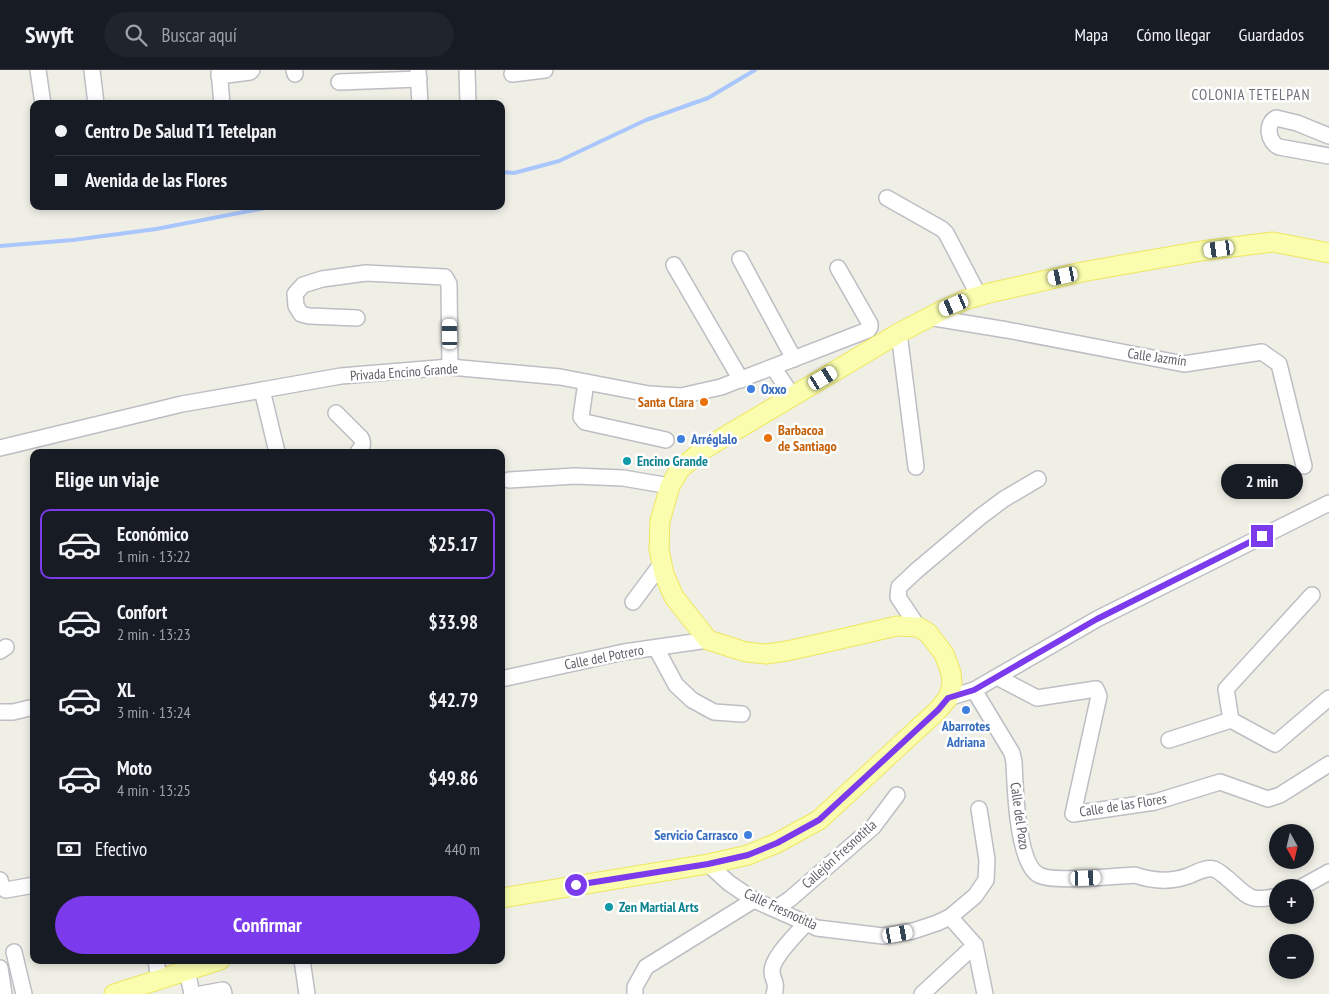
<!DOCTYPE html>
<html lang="es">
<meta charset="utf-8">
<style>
:root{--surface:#171b24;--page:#20242c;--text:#f1f3f6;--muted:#9ea1a6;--line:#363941;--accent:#7c3aed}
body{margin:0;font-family:"PT Sans Narrow",sans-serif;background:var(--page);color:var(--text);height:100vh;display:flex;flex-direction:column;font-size:19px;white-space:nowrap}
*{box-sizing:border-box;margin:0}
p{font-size:16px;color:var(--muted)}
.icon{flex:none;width:28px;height:28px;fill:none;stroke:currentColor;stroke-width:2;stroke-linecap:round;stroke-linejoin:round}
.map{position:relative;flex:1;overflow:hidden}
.drawer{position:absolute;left:30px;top:379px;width:475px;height:515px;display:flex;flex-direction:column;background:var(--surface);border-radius:10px;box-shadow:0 2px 8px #0003}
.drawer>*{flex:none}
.top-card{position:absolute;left:30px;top:30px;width:475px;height:110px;border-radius:10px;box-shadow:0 2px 8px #0003;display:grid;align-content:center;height:110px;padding:0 25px;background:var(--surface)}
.needle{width:32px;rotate:172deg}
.tools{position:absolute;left:1269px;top:754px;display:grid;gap:10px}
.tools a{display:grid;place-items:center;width:45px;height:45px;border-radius:50%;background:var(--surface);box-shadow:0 2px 8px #0003;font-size:25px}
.end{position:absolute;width:22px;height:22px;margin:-11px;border:6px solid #7c3aed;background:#fff;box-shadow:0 0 0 2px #fff}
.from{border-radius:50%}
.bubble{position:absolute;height:35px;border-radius:18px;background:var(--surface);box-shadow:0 2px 8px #0003;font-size:16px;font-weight:700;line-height:35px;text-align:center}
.car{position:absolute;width:15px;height:30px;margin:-15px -8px;border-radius:6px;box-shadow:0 0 4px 1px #0007;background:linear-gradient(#fff 24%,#345 0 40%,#fff 0 76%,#345 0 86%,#fff 0)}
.top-card b{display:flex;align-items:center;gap:18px;height:48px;font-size:19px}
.top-card b+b{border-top:1px solid var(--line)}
.top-card i{width:12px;height:12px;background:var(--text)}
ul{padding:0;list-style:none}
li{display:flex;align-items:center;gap:15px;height:70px;margin:0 10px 8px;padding:0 15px;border:2px solid transparent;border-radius:10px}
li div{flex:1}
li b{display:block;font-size:19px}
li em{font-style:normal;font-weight:700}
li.selected{border-color:var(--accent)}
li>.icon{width:45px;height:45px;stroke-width:1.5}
h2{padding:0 25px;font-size:22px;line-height:60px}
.pay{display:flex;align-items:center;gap:12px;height:55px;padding:0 25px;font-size:19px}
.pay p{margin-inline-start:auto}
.action{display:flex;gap:10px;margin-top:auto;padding:10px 25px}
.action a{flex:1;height:58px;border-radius:30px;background:var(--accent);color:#fff;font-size:20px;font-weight:700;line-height:58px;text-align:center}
header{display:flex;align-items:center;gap:30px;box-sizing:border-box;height:70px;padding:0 25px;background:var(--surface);border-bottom:1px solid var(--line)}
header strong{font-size:24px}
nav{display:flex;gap:28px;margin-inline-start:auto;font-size:18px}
.search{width:350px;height:45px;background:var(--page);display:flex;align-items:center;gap:12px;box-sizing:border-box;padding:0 18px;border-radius:28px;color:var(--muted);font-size:19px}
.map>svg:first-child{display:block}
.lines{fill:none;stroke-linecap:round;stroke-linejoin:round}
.stream{stroke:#a9c6fd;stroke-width:4}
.minor-casing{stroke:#bdbec4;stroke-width:18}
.major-casing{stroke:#efe660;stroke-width:21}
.minor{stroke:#fff;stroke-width:15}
.major{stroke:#f9fdad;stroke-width:19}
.route{stroke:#7c3aed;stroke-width:6}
.shop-dot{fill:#3f7fe0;stroke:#fff;stroke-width:2}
.food-dot{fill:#e8710a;stroke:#fff;stroke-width:2}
.culture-dot{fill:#0f9aa8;stroke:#fff;stroke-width:2}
.labels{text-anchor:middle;stroke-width:5;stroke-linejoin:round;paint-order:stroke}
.street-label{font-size:14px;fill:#5e5f66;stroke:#fff}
.shop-label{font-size:14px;font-weight:bold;fill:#366cbe;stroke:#fff;text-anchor:start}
.food-label{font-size:14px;font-weight:bold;fill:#c56008;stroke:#fff;text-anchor:end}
.culture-label{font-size:14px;font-weight:bold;fill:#0d838f;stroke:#fff;text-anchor:start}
.neighbourhood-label{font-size:15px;letter-spacing:1px;fill:#6f7178;stroke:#fff}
</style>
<header>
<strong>Swyft</strong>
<div class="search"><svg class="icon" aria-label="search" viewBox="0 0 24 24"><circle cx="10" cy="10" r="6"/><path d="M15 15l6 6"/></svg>Buscar aquí</div>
<nav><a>Mapa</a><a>Cómo llegar</a><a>Guardados</a></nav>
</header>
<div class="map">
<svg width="1329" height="924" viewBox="0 0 1329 924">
<rect width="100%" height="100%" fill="#f0efe6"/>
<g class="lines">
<g class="stream">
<path d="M501,102L514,103L559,91L646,50L708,28L755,0"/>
<path d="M0,176L73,170L156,159L276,136"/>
</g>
<defs>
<g id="minor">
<path d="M38,0L43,34"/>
<path d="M92,0L96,34"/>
<path d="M219,0L222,34"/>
<path d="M294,0L295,4"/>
<path d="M418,0L420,34"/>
<path d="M467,0L468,34"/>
<path d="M512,4L545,0"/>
<path d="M219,6L250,2L252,0"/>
<path d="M339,12L419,9"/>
<path d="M1329,66L1297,53L1276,48C1265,54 1268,72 1279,77L1329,86"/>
<path d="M887,128L942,159L946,163L979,226"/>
<path d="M740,189L794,289"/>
<path d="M674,195L741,310"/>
<path d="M928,247L1007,260L1184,294L1262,282L1279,294L1304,396"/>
<path d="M357,248L309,246L301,244L296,236L295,224L303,215L322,209L366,203L445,207L449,214L450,297"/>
<path d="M899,263L916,397"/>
<path d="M773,297L793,327"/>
<path d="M586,312L581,347L585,352L666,370"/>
<path d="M262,320L277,382"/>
<path d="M336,343L361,368C364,374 362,377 358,382"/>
<path d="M0,378L182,334L262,320L341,306L450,297L560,307L649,324L681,326L721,317L868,260L870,257V254L838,198"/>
<path d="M509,410L575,406L623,408L670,416"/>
<path d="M1312,525L1226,619L1231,650L1275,674L1329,628"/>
<path d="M633,532L662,493"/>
<path d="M918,557L898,527L899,517L916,501L980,447L1004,429L1038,409"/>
<path d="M656,578L676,615L692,630L714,642L742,644"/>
<path d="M0,581L6,577"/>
<path d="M997,607L1037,628L1096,619L1099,626L1073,744L1155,732L1220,712L1268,729L1280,725L1329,694"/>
<path d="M501,609L624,582L708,570"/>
<path d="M974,620L1012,683L1014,692C1015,715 1017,794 1039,805C1054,813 1116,806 1135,805C1152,811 1171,812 1188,806C1196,803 1205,797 1214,799C1219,801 1223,805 1227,808C1248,826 1248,833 1278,826"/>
<path d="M948,628L974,620L1097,549L1329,433"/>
<path d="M0,642H13L34,637"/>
<path d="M1169,670L1231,650"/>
<path d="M708,794L729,813L754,830L817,858L883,866L913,861L937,853L950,847L975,826L986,810L987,790L979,739"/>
<path d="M0,810L2,817L6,820L34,815"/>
<path d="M1300,818L1329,802"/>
<path d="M775,839L790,829L873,757L897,725"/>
<path d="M950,847L975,875L985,924"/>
<path d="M14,882L24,924"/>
<path d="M156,890L159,909"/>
<path d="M302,890L307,924"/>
<path d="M0,898L4,924"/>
<path d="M187,900L192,924"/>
<path d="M201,924L223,920L224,924"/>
<path d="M635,924V917L646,897L754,830"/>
<path d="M774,924C778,911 772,911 772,901C772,887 797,864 806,853"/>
<path d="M922,924L975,875"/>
</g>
<g id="major">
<path d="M501,828L708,794L748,785L777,773L819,750L938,640L948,628L952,615L951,603L944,584L928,563L918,557L897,556L832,571L787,581L766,584L746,582L708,570L674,527L664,504L659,479L660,451L670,416L680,399L704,379L899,263L943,240L965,230L989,223L1082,202L1201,181L1273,172L1329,183"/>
<path d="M114,924L220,890"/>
</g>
</defs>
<use href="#minor" class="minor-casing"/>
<use href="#major" class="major-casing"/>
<use href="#minor" class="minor"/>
<use href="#major" class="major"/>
</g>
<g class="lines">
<path class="route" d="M576,815L708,794L748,785L777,773L819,750L938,640L948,628L974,620L1097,549L1262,466"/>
</g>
<g class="shop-dot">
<circle cx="751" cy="319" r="5"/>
<circle cx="681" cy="369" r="5"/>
<circle cx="966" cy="640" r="5"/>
<circle cx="748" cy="765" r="5"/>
</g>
<g class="food-dot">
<circle cx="704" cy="332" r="5"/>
<circle cx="768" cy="368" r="5"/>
</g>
<g class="culture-dot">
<circle cx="627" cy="391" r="5"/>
<circle cx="609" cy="837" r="5"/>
</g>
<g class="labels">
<g class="street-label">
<text transform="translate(1157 287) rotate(8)" y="5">Calle Jazmín</text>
<text transform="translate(404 302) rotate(-4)" y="5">Privada Encino Grande</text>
<text transform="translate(604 587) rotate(-11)" y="5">Calle del Potrero</text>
<text transform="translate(1123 735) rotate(-9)" y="5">Calle de las Flores</text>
<text transform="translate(1020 746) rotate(82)" y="5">Calle del Pozo</text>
<text transform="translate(839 784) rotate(-42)" y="5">Callejón Fresnotitla</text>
<text transform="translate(781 839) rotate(25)" y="5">Calle Fresnotitla</text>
</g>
<g class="shop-label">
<text x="761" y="324">Oxxo</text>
<text x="691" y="374">Arréglalo</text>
<text x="966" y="661" text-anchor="middle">Abarrotes<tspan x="966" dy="16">Adriana</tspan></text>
<text x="738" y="770" text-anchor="end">Servicio Carrasco</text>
</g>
<g class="food-label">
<text x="694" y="337">Santa Clara</text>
<text x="778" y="365" text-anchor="start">Barbacoa<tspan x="778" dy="16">de Santiago</tspan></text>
</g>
<g class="culture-label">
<text x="637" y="396">Encino Grande</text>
<text x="619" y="842">Zen Martial Arts</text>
</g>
<g class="neighbourhood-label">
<text x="1251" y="30">COLONIA TETELPAN</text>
</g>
</g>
</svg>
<div class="tools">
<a><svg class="needle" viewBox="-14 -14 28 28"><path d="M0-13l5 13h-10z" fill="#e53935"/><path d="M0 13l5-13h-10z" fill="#9ea1a6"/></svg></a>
<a>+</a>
<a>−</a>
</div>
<i class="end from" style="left:576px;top:815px"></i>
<i class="end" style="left:1262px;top:466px"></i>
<div class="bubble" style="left:1221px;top:394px;width:82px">2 min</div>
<i class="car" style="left:1219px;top:179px;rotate:262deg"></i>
<i class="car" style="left:1063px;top:206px;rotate:258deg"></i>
<i class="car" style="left:954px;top:235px;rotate:247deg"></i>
<i class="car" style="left:450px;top:264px;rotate:359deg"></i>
<i class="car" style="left:823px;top:308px;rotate:59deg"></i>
<i class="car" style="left:1086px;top:808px;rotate:88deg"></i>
<i class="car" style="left:898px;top:864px;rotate:80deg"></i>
<div class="top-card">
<b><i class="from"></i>Centro De Salud T1 Tetelpan</b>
<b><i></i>Avenida de las Flores</b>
</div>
<section class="drawer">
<h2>Elige un viaje</h2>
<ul>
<li class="selected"><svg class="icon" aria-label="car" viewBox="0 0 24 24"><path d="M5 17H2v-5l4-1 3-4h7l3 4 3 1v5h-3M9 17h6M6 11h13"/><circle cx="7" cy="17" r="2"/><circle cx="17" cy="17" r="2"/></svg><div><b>Económico</b><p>1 min · 13:22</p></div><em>$25.17</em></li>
<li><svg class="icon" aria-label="car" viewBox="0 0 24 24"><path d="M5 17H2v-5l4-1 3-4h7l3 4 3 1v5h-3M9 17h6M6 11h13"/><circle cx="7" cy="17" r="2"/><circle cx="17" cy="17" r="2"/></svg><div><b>Confort</b><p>2 min · 13:23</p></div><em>$33.98</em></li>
<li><svg class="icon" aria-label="car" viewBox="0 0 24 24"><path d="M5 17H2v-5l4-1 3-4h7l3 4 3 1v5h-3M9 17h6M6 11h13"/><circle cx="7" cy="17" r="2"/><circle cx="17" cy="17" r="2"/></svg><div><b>XL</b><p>3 min · 13:24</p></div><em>$42.79</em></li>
<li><svg class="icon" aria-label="car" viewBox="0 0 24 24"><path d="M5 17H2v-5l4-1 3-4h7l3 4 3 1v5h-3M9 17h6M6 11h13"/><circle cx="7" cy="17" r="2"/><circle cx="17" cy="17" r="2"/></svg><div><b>Moto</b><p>4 min · 13:25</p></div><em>$49.86</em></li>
</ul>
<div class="pay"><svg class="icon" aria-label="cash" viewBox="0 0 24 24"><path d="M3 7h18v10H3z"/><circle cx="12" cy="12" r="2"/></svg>Efectivo<p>440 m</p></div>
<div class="action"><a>Confirmar</a></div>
</section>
</div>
